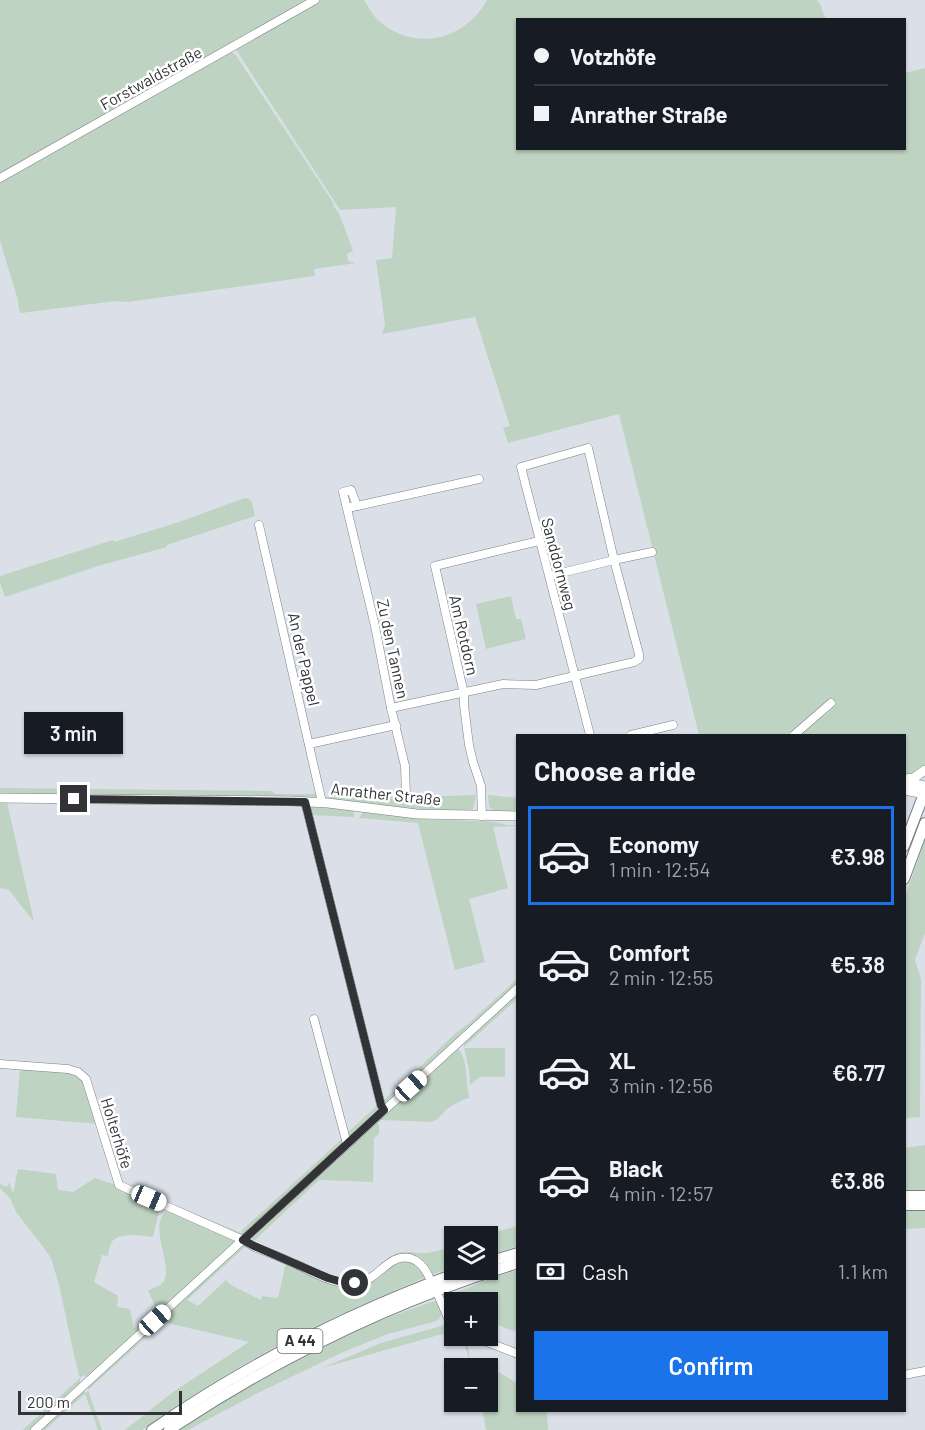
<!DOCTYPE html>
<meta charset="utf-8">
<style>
:root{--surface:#171b24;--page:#20242c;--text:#f1f3f6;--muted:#9ea1a6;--line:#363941;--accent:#1a73e8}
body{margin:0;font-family:Barlow,sans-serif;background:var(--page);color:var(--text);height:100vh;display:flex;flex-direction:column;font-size:22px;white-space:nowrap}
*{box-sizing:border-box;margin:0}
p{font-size:20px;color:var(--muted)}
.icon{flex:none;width:33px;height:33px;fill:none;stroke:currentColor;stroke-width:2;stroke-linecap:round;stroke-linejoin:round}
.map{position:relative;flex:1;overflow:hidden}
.details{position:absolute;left:516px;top:734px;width:390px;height:678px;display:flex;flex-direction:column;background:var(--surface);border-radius:0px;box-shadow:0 2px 4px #0004}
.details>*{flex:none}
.banner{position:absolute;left:516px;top:18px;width:390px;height:132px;border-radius:0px;box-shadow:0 2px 4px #0004;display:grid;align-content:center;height:132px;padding:0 18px;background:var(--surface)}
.buttons{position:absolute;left:444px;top:1226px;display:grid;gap:12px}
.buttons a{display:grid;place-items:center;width:54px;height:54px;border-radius:0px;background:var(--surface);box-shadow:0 2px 4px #0004;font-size:30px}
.scale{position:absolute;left:18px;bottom:15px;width:164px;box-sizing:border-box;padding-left:6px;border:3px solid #313337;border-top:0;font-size:16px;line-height:21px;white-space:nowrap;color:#313337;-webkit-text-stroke:4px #fff;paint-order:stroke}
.end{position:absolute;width:27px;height:27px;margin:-14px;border:8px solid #313337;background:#fff;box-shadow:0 0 0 3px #fff}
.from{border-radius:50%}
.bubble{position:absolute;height:42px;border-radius:0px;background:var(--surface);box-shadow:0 2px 4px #0004;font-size:20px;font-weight:600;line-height:42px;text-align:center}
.car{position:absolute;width:18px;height:36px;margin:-18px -9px;border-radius:8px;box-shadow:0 0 4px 2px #0007;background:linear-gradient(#fff 24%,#345 0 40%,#fff 0 76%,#345 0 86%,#fff 0)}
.banner b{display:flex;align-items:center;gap:21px;height:57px;font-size:22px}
.banner b+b{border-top:2px solid var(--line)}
.banner i{width:15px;height:15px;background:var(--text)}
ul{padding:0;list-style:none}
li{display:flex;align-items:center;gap:18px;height:99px;margin:0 12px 9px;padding:0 6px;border:3px solid transparent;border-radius:0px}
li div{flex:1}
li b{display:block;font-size:22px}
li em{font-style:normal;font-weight:600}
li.active{border-color:var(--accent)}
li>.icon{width:54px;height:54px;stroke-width:1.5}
h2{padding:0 18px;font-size:27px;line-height:72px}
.pay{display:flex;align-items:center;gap:15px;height:66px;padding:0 18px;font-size:22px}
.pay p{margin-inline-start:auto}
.cta{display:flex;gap:12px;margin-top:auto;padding:12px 18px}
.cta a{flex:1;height:69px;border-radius:0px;background:var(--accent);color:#fff;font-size:24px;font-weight:600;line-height:69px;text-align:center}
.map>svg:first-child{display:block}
.green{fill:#bed3c1}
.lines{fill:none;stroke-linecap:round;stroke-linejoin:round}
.minor-casing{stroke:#7b8087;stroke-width:9}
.major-casing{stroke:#7b8087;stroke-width:10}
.highway-casing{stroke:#7b8087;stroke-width:12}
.minor{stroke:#fff;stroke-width:8}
.major{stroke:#fff;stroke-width:9}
.highway{stroke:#fff;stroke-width:10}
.route{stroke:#313337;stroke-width:8}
.labels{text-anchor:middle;stroke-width:5;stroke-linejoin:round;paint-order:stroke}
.shield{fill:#fff;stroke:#6f7073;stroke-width:1.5}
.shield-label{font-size:15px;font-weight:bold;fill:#313337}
.street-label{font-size:16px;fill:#313337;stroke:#fff}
</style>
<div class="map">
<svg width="925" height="1430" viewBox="0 0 925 1430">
<rect width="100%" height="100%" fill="#dbe0e8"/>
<g class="green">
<path d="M0,0H310L0,176Z"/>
<path d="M319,0H364C368,6 372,14 377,19C412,53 465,41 487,0H817C824,8 821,13 827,19L518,20V148H904L905,73L925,68V767L905,779L904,735H798L822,713L824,716L834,707L831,702L825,703L789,735H699L619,414L508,443L503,428L510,426L475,317L382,334L385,324L376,260L392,258L396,207L340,210L235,48Z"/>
<path d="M230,51L235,54L334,204L333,205L339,213L353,251L347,254L348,261L356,263L314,269L315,276L128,302L116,301L21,313L19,310L18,300L0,241V181Z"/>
<path d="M245,498L249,499L252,502L255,516L167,545V547L98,566L5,597L0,583V576L113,540L114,542L176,523Z"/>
<path d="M511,596L516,619H521L526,639L486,649L476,604Z"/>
<path d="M0,788L272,791L274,794H314L317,793L320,797L373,798L476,795L473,809L466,812L426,809L0,794Z"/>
<path d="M488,795L517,798V813L494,811L489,807Z"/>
<path d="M0,802H7L34,922L9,890L0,888Z"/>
<path d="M312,805L354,811V817L310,815L308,808Z"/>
<path d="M363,812L434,820L488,821L505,824V825H517V826L493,827L508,888L469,899L485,962L455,970L418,823L359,818Z"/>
<path d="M925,840V933L915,960L921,979L920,1117L905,1118V897Z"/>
<path d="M517,979V984L386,1105L382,1102L457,1032L469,1023Z"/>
<path d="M517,992V999L464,1047V1041Z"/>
<path d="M457,1048C466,1056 466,1071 467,1082C467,1088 469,1093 469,1098C461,1100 454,1104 447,1109C442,1114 439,1119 432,1122L381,1120V1117Z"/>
<path d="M464,1048H505V1077H480L470,1085L469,1070Z"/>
<path d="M20,1068L67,1071L82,1077L98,1124L16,1117Z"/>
<path d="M379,1104L380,1110L351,1137L345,1135Z"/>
<path d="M374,1123H377L379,1125V1134L374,1138L373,1182L319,1180L254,1241L250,1237Z"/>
<path d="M343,1138V1144L241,1237L119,1181L241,1233L242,1232L241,1231Z"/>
<path d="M925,1145V1190H905V1148Z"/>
<path d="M18,1169L56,1174L58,1190L73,1192L95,1178L113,1184L158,1204L160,1208L153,1237C144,1236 117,1232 112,1242C109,1245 109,1252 108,1256L102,1255L94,1282L118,1296L117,1307L130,1309L134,1328L149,1318L156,1309L148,1290C154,1288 161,1286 164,1281C174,1264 143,1217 172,1210L235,1238L236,1242L88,1378L83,1375L80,1378V1382L78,1387L31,1430H23L80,1378L74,1355L59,1285L51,1258L44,1248L16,1212L10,1198L0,1188V1184L7,1187L9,1182L13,1193Z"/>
<path d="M905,1211H925V1228L905,1229Z"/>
<path d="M517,1226V1246L488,1256V1236H483Z"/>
<path d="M259,1245C284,1256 340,1286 365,1276C377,1271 383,1259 395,1254C405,1249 416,1254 427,1253C436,1252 446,1248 454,1246V1267L431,1275L410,1256C392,1265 374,1278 354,1281C338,1284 278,1253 259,1245Z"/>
<path d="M242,1246H246L187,1300L198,1306L226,1280L231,1285L261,1300L262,1296L278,1298L286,1263L351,1286C361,1281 371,1275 381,1270C401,1260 413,1255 426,1277C396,1290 367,1302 337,1316C269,1347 203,1387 142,1430H125L173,1392L249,1342L163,1322L88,1390L102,1430H98L85,1394L45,1430H40L83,1390L85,1393L88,1391V1386Z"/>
<path d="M517,1270L518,1327L516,1331L507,1329L488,1320V1302H454V1322L448,1313L442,1298L487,1280Z"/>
<path d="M437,1300C440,1308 445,1314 437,1321L388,1334L341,1353L258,1393L188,1430H180C242,1388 308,1352 377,1322C396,1314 417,1307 437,1300Z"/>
<path d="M448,1324L454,1328V1335H463L467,1340L470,1360L462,1339L446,1333L322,1368L381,1343Z"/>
<path d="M473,1357L517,1383L518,1410H547L548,1430H486L481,1401H488V1368H475Z"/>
</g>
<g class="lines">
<defs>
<g id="minor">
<path d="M0,178L315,0"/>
<path d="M357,506L479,479"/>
<path d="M347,508L357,506L351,490L343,492L375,626L391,708L405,766L406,796"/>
<path d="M259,525L321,798"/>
<path d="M549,576L614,560L588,448L521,467L590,735"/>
<path d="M391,708L503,684L536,685L634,662L639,659V654L614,560L652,552"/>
<path d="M631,735L673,725"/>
<path d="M794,735L831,703"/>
<path d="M309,744L396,725"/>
<path d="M305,802L381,1105L384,1110"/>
<path d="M482,816L481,786L473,762L469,745L464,705V694L435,566L539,541"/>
<path d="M314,1019L347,1144"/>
<path d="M0,1064L68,1069L78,1072L86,1079L119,1185L243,1240L254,1247C267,1252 280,1257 293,1263C312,1271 336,1287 358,1283C378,1280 389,1253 410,1258C420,1261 425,1268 429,1277"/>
<path d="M439,1297L449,1320L454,1325"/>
<path d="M469,1335L518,1354"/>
<path d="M904,1375L925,1371"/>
<path d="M35,1430L518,988"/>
</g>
<g id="major">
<path d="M904,779L914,778L925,770"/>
<path d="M907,782L925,786"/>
<path d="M904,790L925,794"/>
<path d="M0,798L291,801L328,803L417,814L518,816"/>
</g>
<g id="highway">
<path d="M904,846L924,794"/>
<path d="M904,879L925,823"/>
<path d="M904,1196H925"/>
<path d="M904,1205H925"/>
<path d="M488,1262L518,1253"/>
<path d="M152,1430C250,1362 356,1309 468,1269"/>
<path d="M169,1430C277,1358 393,1301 518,1263"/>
</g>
</defs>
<use href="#minor" class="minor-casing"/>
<use href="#major" class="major-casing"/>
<use href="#highway" class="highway-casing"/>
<use href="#minor" class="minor"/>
<use href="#major" class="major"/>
<use href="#highway" class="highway"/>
</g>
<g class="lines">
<path class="route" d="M74,799L305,802L381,1105L384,1110L243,1240L254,1246L328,1278L345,1283H355"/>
</g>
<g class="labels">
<rect class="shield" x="277.5" y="1329" width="45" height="24" rx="4.5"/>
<g class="shield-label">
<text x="300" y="1346">A 44</text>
</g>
<g class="street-label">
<text transform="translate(151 78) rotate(-29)" y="6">Forstwaldstraße</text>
<text transform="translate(559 564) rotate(75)" y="6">Sanddornweg</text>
<text transform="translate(464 635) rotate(77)" y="6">Am Rotdorn</text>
<text transform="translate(393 649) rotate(78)" y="6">Zu den Tannen</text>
<text transform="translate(304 659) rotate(77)" y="6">An der Pappel</text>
<text transform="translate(386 794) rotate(6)" y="6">Anrather Straße</text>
<text transform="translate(117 1133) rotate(73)" y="6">Holterhöfe</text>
</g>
</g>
</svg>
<div class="buttons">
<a><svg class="icon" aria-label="layers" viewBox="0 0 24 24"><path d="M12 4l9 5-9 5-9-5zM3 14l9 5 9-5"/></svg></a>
<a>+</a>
<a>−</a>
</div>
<div class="scale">200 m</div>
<i class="end from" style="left:355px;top:1283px"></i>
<i class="end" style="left:74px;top:799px"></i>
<div class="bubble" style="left:24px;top:712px;width:99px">3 min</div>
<i class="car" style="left:411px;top:1086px;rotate:48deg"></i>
<i class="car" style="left:149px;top:1198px;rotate:113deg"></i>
<i class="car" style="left:155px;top:1320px;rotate:48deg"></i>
<div class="banner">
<b><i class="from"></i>Votzhöfe</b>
<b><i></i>Anrather Straße</b>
</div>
<section class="details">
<h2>Choose a ride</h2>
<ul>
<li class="active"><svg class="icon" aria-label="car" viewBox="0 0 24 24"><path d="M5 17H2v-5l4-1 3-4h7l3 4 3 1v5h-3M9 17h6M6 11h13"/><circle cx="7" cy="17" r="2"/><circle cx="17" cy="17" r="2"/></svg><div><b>Economy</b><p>1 min · 12:54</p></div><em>€3.98</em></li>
<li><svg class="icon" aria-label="car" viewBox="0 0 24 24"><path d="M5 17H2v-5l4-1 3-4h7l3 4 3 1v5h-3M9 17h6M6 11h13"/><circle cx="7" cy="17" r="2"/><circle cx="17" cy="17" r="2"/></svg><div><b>Comfort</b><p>2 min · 12:55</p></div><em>€5.38</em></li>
<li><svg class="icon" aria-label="car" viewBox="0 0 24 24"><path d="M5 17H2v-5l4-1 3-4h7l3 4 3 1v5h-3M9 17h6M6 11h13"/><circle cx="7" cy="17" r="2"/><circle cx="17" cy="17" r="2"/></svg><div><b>XL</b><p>3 min · 12:56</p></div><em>€6.77</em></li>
<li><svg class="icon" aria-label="car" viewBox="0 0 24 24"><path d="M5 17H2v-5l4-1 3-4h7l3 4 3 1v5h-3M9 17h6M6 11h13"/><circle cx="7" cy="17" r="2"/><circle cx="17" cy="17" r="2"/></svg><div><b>Black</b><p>4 min · 12:57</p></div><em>€3.86</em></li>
</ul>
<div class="pay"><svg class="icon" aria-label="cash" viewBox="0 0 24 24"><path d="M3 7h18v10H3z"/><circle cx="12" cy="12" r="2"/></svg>Cash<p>1.1 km</p></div>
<div class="cta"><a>Confirm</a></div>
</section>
</div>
